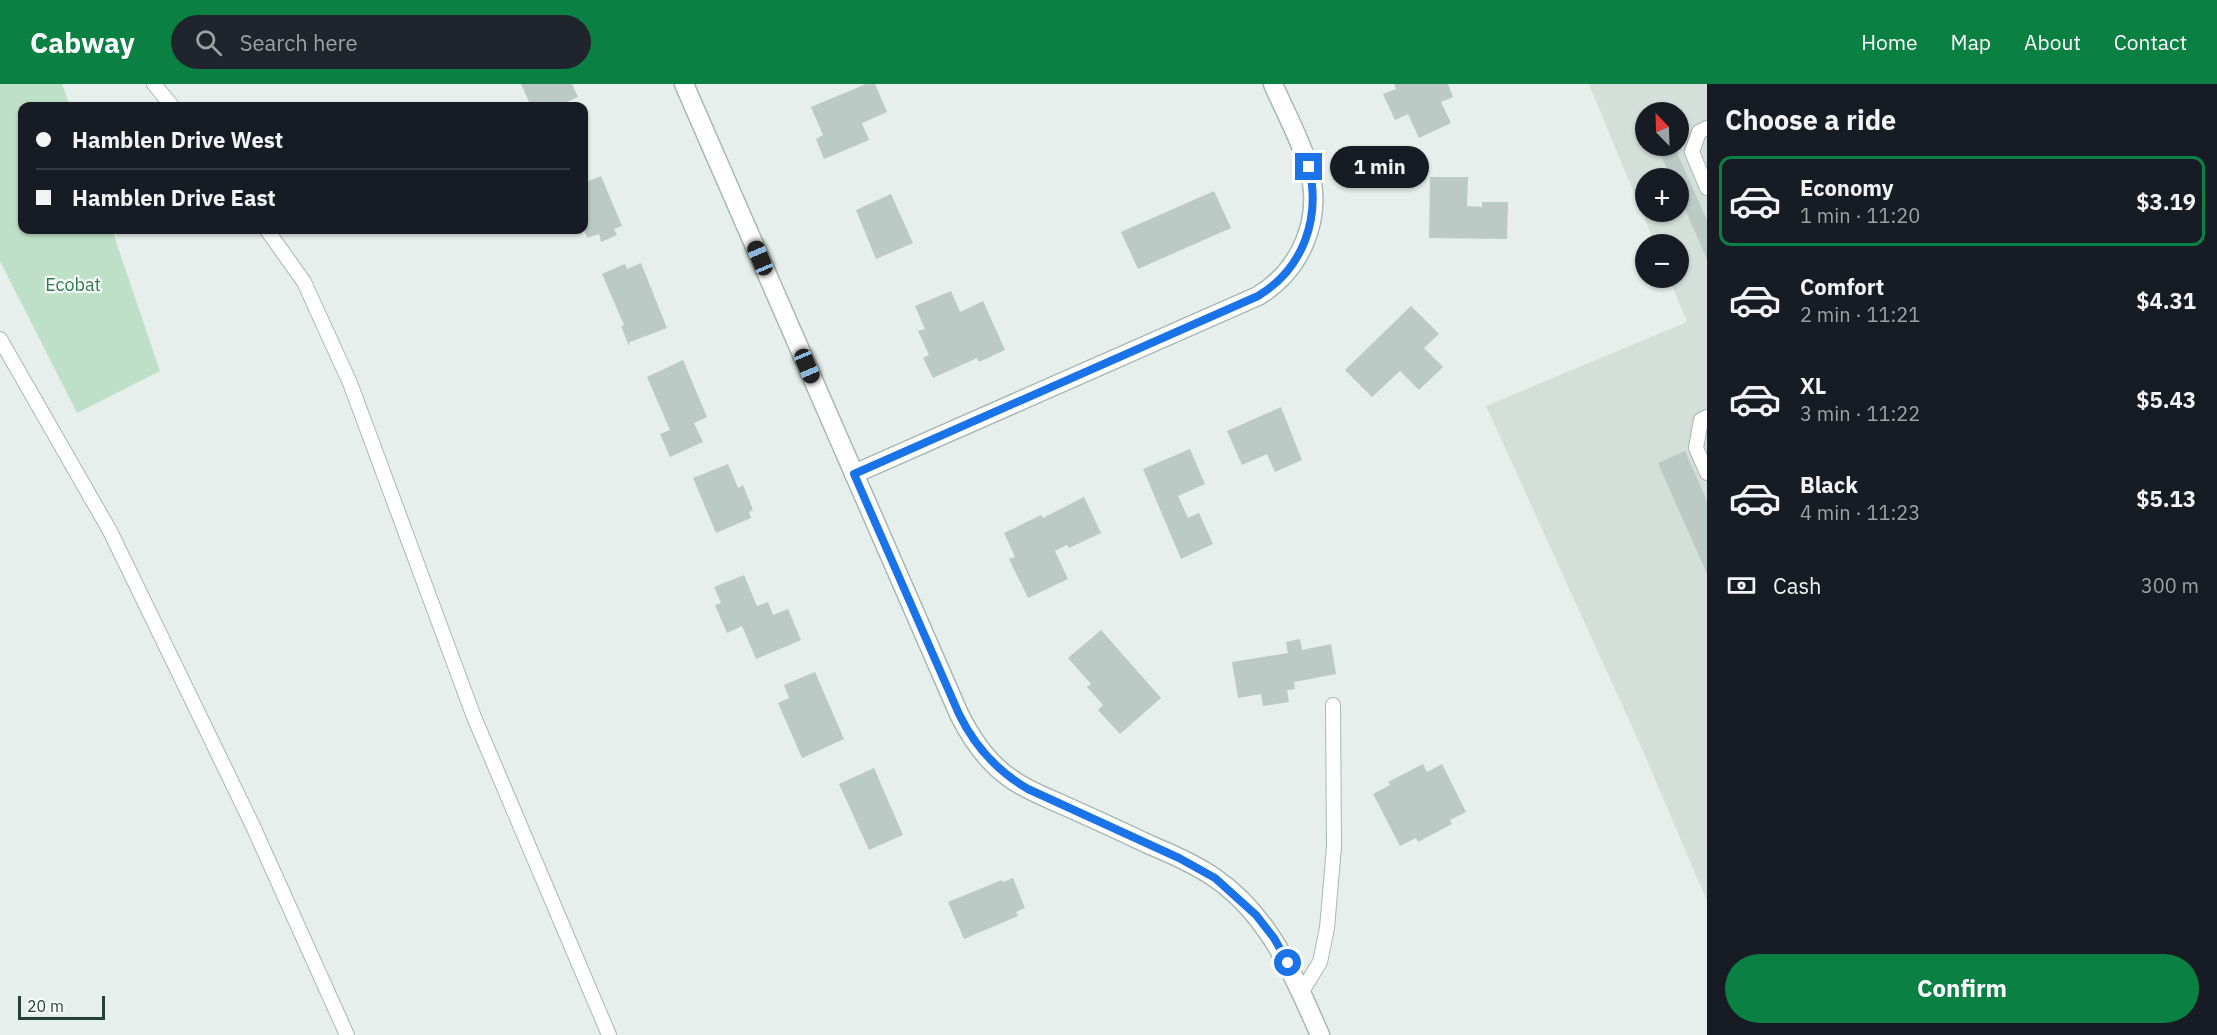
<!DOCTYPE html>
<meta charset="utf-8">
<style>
:root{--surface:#171b24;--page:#20242c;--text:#f1f3f6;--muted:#9ea1a6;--line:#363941;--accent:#0b8043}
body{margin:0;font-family:"IBM Plex Sans",sans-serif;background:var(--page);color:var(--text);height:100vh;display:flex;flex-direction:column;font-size:22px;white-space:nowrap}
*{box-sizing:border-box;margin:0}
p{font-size:20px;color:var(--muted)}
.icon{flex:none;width:33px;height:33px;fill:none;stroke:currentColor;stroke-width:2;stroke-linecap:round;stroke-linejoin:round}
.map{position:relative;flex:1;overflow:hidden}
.panel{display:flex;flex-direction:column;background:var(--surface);width:510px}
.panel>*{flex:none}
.guide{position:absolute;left:18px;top:18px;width:570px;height:132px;border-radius:12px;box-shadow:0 2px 4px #0004;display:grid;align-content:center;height:132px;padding:0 18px;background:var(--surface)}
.needle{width:39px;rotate:337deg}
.fabs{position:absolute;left:1635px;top:18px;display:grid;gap:12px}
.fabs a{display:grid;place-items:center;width:54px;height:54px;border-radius:50%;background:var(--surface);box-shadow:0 2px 4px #0004;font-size:30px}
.scale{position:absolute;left:18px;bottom:15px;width:87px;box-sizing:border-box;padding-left:6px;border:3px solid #24423a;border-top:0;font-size:16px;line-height:21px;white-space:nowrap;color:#24423a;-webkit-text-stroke:4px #f7fbf9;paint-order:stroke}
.end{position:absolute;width:27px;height:27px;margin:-14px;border:8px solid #1a73e8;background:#fff;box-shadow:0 0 0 3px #fff}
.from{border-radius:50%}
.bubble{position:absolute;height:42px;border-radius:21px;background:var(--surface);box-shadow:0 2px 4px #0004;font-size:20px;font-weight:700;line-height:42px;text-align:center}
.car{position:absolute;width:18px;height:36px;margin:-18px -9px;border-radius:8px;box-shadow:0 0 4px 2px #0007;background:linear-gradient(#222 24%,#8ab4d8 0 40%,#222 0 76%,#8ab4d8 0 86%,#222 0)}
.guide b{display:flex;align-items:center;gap:21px;height:57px;font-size:22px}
.guide b+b{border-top:2px solid var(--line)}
.guide i{width:15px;height:15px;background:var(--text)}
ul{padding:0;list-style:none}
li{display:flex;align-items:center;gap:18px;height:90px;margin:0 12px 9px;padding:0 6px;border:3px solid transparent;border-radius:12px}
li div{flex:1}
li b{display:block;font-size:22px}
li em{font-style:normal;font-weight:700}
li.current{border-color:var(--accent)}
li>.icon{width:54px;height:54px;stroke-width:1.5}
h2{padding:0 18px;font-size:27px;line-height:72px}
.pay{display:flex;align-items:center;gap:15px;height:66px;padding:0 18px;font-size:22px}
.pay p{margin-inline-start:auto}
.action{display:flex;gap:12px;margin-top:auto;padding:12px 18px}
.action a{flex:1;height:69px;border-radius:36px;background:var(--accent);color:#fff;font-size:24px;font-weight:700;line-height:69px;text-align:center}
header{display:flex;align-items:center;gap:36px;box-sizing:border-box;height:84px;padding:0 30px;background:var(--accent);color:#fff}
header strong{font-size:28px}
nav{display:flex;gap:33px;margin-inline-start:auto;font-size:21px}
.search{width:420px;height:54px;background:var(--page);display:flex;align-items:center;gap:15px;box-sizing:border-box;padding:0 21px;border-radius:33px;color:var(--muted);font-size:22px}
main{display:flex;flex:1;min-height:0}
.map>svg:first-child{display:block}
.built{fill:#d4dfda;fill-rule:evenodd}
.green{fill:#bfe0c8}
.building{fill:#bbcac4}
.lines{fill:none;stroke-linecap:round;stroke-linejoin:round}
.lane-casing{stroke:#a8b8b2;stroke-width:16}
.street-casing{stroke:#a8b8b2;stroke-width:21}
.lane{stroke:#fff;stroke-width:14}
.street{stroke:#fff;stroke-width:18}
.route{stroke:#1a73e8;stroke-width:8}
.labels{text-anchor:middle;stroke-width:4.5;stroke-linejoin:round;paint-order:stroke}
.park-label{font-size:18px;fill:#2d7a4b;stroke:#f7fbf9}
</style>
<header>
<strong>Cabway</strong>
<div class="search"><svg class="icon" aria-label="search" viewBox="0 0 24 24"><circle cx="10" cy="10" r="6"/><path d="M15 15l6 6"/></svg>Search here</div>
<nav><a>Home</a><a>Map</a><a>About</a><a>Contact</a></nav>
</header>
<main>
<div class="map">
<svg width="1707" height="951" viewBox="0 0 1707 951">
<rect width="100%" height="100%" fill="#e6efeb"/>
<path class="built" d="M1589,0H1707V817L1639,658L1486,322L1687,238L1669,194H1678V160H1655ZM1646,28H1678V62H1646ZM1646,94H1678V128H1646Z"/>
<path class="green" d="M0,0H62L70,22H22V146H112L160,287L77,329L0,177Z"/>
<g class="building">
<path d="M521,0H572L578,13L567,18L569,22H531Z"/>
<path d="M866,0H875L887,28L862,39L869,56L824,75L816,55L823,51L811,23Z"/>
<path d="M1394,0H1448L1453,13L1441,18L1451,39L1419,54L1408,30L1395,36L1383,10L1396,5Z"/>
<path d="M1657,62H1674L1707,136V175L1678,110V94H1671Z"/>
<path d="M601,92L622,142L614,145L617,151L601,158L599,150L587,154L584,145V99Z"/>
<path d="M1430,93H1468L1467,122L1482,123V118H1508L1507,155L1429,154Z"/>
<path d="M1214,107L1231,144L1138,185L1121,148Z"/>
<path d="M891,110L913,159L876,175L856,126Z"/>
<path d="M641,179L667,244L630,258V256L629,262L621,242L624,241L602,190L625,180L627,185Z"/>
<path d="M951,207L960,228L983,217L1005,266L979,278L977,274L933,294L923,274L929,271L918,247L925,245L915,222Z"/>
<path d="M1411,222L1439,250L1424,264L1443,283L1419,306L1400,287L1372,313L1345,286Z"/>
<path d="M683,276L707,333L694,339L703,358L670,373L660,350L670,346L647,293Z"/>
<path d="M1281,323L1302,376L1275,388L1267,370L1242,381L1227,347Z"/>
<path d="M1190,365L1205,400L1178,412L1188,434L1199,429L1213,460L1181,475L1143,385Z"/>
<path d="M1685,367L1707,417V490L1658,379Z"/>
<path d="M728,380L738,404L743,401L753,426L749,428L751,434L716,449L693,394Z"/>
<path d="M1084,413L1101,449L1069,464L1067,461L1055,467L1068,495L1028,514L1009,475L1015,473L1004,449L1041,431L1043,434Z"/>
<path d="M744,491L757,522L768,518L773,531L788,525L801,556L756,575L742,542L727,549L715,521L721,519L714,503Z"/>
<path d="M1101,546L1161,614L1120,650L1098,626L1103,621L1087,603L1091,600L1068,574Z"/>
<path d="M1300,555L1302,566L1331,560L1336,590L1294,598L1295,605L1287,606L1289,618L1263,622L1261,610L1238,614L1232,578L1288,569L1286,558Z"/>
<path d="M815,588L844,655L802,674L778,619L789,614L784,601Z"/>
<path d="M1423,680L1427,688L1442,680L1466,728L1450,736L1452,740L1418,758L1416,754L1400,762L1373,710L1390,701L1388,698Z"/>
<path d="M874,684L903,751L869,766L839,700Z"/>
<path d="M1013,794L1025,824L1016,828L1018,832L964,855L948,818L1002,796L1003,798Z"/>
</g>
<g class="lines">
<defs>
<g id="lane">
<path d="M154,0L172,22"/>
<path d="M1707,44L1699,48L1692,68L1707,104"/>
<path d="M267,146L304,198L350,299L474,633L609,951"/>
<path d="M0,255L110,447L252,740L347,951"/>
<path d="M1707,333L1701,336L1696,364L1707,389"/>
<path d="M1301,909L1320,878L1327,844L1334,763L1333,621"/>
</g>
<g id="street">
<path d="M684,0L959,630C971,654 988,679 1010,694C1026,706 1045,713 1063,721C1092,734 1121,747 1150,761C1172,770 1195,780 1215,794C1270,832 1294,892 1320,951"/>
<path d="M854,390L1258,212C1301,186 1323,135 1309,85C1301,56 1285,28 1273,0"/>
</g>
</defs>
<use href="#lane" class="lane-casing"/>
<use href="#street" class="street-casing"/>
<use href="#lane" class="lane"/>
<use href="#street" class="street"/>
</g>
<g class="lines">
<path class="route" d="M1288,879L1274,854L1256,831L1215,794L1179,774L1028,705C997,687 975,663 959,630L854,390L1258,212C1303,185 1321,135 1309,83"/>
</g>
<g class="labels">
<g class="park-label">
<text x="73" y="207">Ecobat</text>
</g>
</g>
</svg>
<div class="fabs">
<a><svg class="needle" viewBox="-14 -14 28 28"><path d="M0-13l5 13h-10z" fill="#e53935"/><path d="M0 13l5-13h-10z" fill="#9ea1a6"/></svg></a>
<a>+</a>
<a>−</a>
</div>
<div class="scale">20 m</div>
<i class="end from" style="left:1288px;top:879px"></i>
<i class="end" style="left:1309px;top:83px"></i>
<div class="bubble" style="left:1330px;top:62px;width:99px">1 min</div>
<i class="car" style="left:760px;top:174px;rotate:337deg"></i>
<i class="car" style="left:807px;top:282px;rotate:157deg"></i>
<div class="guide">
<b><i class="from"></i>Hamblen Drive West</b>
<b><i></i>Hamblen Drive East</b>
</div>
</div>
<section class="panel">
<h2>Choose a ride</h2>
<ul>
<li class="current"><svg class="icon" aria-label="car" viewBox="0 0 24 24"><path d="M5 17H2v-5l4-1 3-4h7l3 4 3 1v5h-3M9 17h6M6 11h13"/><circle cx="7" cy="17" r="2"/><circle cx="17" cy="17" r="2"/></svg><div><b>Economy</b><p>1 min · 11:20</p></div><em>$3.19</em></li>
<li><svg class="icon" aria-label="car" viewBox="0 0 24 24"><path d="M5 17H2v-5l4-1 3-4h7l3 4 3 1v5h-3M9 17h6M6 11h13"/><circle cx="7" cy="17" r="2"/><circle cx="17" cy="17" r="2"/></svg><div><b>Comfort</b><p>2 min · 11:21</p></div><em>$4.31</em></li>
<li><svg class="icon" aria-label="car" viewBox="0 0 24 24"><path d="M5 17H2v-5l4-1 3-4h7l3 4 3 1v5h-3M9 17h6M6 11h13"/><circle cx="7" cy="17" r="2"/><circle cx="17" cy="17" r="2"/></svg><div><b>XL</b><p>3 min · 11:22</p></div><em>$5.43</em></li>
<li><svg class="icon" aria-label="car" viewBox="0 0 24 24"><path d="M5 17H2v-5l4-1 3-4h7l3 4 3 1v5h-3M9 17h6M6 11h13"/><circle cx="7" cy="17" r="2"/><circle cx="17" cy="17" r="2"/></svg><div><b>Black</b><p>4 min · 11:23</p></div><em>$5.13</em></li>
</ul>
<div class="pay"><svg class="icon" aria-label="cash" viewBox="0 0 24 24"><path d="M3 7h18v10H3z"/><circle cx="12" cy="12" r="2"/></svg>Cash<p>300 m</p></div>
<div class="action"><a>Confirm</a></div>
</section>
</main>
